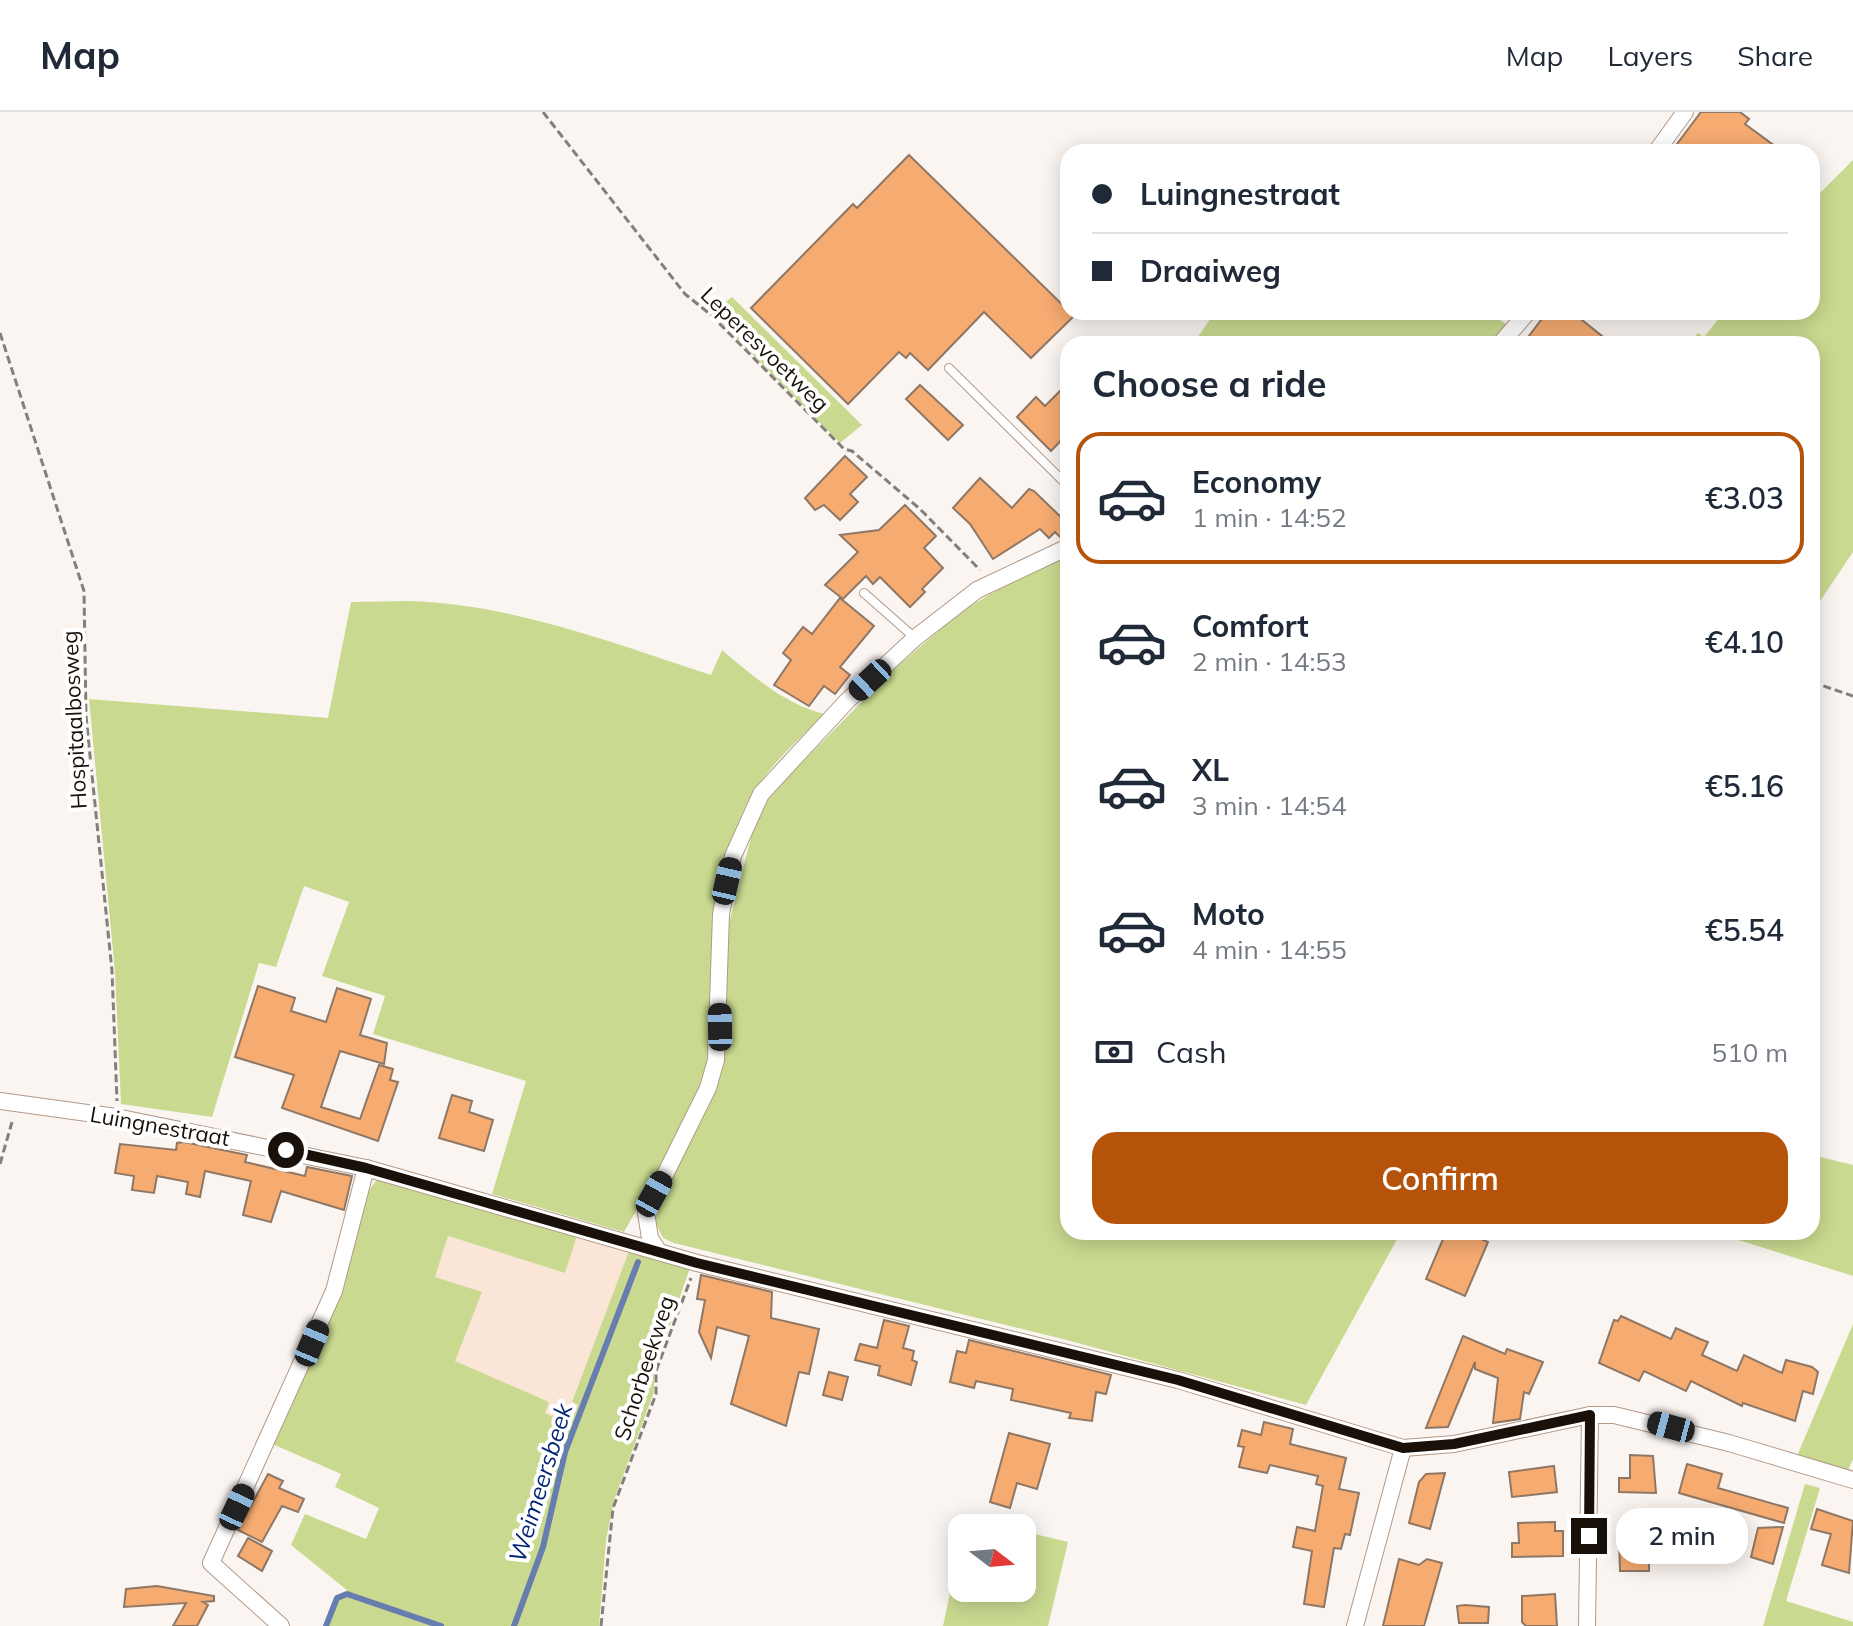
<!DOCTYPE html>
<meta charset="utf-8">
<style>
:root{--surface:#fff;--page:#f6f6f7;--text:#1f2937;--muted:#747a83;--line:#e0e1e3;--accent:#b45309}
body{margin:0;font-family:Mulish,sans-serif;background:var(--page);color:var(--text);height:100vh;display:flex;flex-direction:column;font-size:30px;white-space:nowrap}
*{box-sizing:border-box;margin:0}
p{font-size:26px;color:var(--muted)}
.icon{flex:none;width:44px;height:44px;fill:none;stroke:currentColor;stroke-width:2;stroke-linecap:round;stroke-linejoin:round}
.map{position:relative;flex:1;overflow:hidden}
.drawer{position:absolute;left:1060px;top:224px;width:760px;height:904px;display:flex;flex-direction:column;background:var(--surface);border-radius:24px;box-shadow:0 4px 20px #0003}
.drawer>*{flex:none}
.top-card{position:absolute;left:1060px;top:32px;width:760px;height:176px;border-radius:24px;box-shadow:0 4px 20px #0003;display:grid;align-content:center;height:176px;padding:0 32px;background:var(--surface)}
.needle{width:52px;rotate:106deg}
.controls{position:absolute;left:948px;top:1402px;display:grid;gap:16px}
.controls a{display:grid;place-items:center;width:88px;height:88px;border-radius:16px;background:var(--surface);box-shadow:0 4px 20px #0003;font-size:40px}
.end{position:absolute;width:36px;height:36px;margin:-18px;border:10px solid #191009;background:#fff;box-shadow:0 0 0 4px #fff}
.from{border-radius:50%}
.bubble{position:absolute;height:56px;border-radius:24px;background:var(--surface);box-shadow:0 4px 20px #0003;font-size:26px;font-weight:600;line-height:56px;text-align:center}
.car{position:absolute;width:24px;height:48px;margin:-24px -12px;border-radius:10px;box-shadow:0 0 6px 2px #0007;background:linear-gradient(#222 24%,#8ab4d8 0 40%,#222 0 76%,#8ab4d8 0 86%,#222 0)}
.top-card b{display:flex;align-items:center;gap:28px;height:76px;font-size:30px}
.top-card b+b{border-top:2px solid var(--line)}
.top-card i{width:20px;height:20px;background:var(--text)}
ul{padding:0;list-style:none}
li{display:flex;align-items:center;gap:24px;height:132px;margin:0 16px 12px;padding:0 16px;border:4px solid transparent;border-radius:24px}
li div{flex:1}
li b{display:block;font-size:30px}
li em{font-style:normal;font-weight:600}
li.selected{border-color:var(--accent)}
li>.icon{width:72px;height:72px;stroke-width:1.5}
h2{padding:0 32px;font-size:36px;line-height:96px}
.pay{display:flex;align-items:center;gap:20px;height:88px;padding:0 32px;font-size:30px}
.pay p{margin-inline-start:auto}
.button{display:flex;gap:16px;margin-top:auto;padding:16px 32px}
.button a{flex:1;height:92px;border-radius:24px;background:var(--accent);color:#fff;font-size:32px;font-weight:600;line-height:92px;text-align:center}
header{display:flex;align-items:center;gap:48px;box-sizing:border-box;height:112px;padding:0 40px;background:var(--surface);border-bottom:2px solid var(--line)}
header strong{font-size:38px}
nav{display:flex;gap:44px;margin-inline-start:auto;font-size:28px}
.map>svg:first-child{display:block}
.built{fill:#fae5d7}
.green{fill:#c9da90}
.lines{fill:none;stroke-linecap:round;stroke-linejoin:round}
.stream{stroke:#657daf;stroke-width:6}
.building{fill:#f6ab71;stroke:#8f7765;stroke-width:2}
.service-casing{stroke:#b39987;stroke-width:10}
.minor-casing{stroke:#b39987;stroke-width:18}
.path{stroke:#867e78;stroke-width:3;stroke-dasharray:8 4;stroke-linecap:butt}
.service{stroke:#fff;stroke-width:8}
.minor{stroke:#fff;stroke-width:16}
.route{stroke:#191009;stroke-width:10}
.labels{text-anchor:middle;stroke-width:8;stroke-linejoin:round;paint-order:stroke}
.street-label{font-size:22px;fill:#191009;stroke:#fff}
.water-label{font-size:24px;font-style:italic;fill:#022577;stroke:#fff}
</style>
<header>
<strong>Map</strong>
<nav><a>Map</a><a>Layers</a><a>Share</a></nav>
</header>
<div class="map">
<svg width="1853" height="1514" viewBox="0 0 1853 1514">
<rect width="100%" height="100%" fill="#fbf5f1"/>
<path class="built" d="M448,1124L565,1161L577,1124L629,1139L572,1290L578,1293L571,1313L544,1301L549,1290L454,1249L435,1166Z"/>
<g class="green">
<path d="M1853,48V440L1812,501V232H1688L1698,221L1704,225L1724,200H1812V89Z"/>
<path d="M732,185L862,313L840,331L712,201Z"/>
<path d="M1215,200H1486L1508,213L1491,232H1193Z"/>
<path d="M1068,444V1120H1401L1306,1293L1063,1227L674,1131L663,1126L653,1106L657,1091L703,1006L723,950L729,811L754,714L772,681L891,560L959,501L1002,475Z"/>
<path d="M409,489C512,492 614,531 711,563L722,538C753,564 785,593 825,602C798,628 767,655 748,689C710,760 724,872 708,952C696,1012 654,1067 624,1120L492,1082L526,969L373,922L385,884L322,864L349,790L304,774L276,855L259,851L212,1005L121,992L115,860L89,587L328,606L351,490Z"/>
<path d="M1812,1043L1853,1053V1164L1713,1120H1812Z"/>
<path d="M384,1068L577,1124L565,1161L448,1124L435,1165L482,1180L455,1249L549,1290L545,1301L570,1313L578,1293L572,1290L629,1139L690,1156L654,1259V1280L614,1388L606,1428L599,1514H325L337,1484L348,1479L291,1433L305,1402L366,1427L379,1396L335,1375L341,1362L270,1331L340,1180L369,1078L376,1069Z"/>
<path d="M1853,1212V1347L1848,1358L1797,1344Z"/>
<path d="M1805,1372L1820,1376L1786,1489L1853,1510V1514H1763Z"/>
<path d="M1022,1419L1068,1430L1048,1514H943L962,1425V1476H1022Z"/>
</g>
<g class="lines">
<g class="stream">
<path d="M326,1514L337,1486L347,1482L441,1514"/>
<path d="M514,1514L543,1435L565,1340L638,1150"/>
</g>
</g>
<g class="building">
<path d="M1701,0H1740L1749,7L1745,12L1783,40H1671Z"/>
<path d="M909,43L1074,204L1031,246L984,200L928,258L910,241L906,246L899,240L848,292L751,196L853,92L857,96Z"/>
<path d="M1547,200H1572L1612,232H1523Z"/>
<path d="M1068,271V321L1051,339L1017,305L1036,285L1045,294Z"/>
<path d="M920,273L963,313L948,328L906,287Z"/>
<path d="M845,344L867,365L850,382L858,390L840,408L824,393L815,398L805,386Z"/>
<path d="M980,366L1012,396L1029,377L1034,379L1068,412V418L1060,425L1055,420L1049,426L1040,417L993,447L970,412L953,396Z"/>
<path d="M905,393L936,424L924,436L943,456L922,477L925,480L910,495L880,465L873,472L866,464L843,487L825,473L858,440L840,423L879,418Z"/>
<path d="M840,486L874,514L840,555L850,563L835,582L824,574L809,594L774,573L791,548L783,541L803,515L812,522Z"/>
<path d="M258,874L295,886L291,899L326,910L337,876L371,887L360,923L387,931L384,952L340,939L321,995L360,1007L379,953L393,957L390,968L398,970L378,1029L282,996L294,963L235,945Z"/>
<path d="M452,983L472,989L469,1000L493,1008L484,1039L439,1026Z"/>
<path d="M184,1030L247,1043L245,1050L305,1064L307,1055L352,1064L344,1098L281,1079L271,1110L243,1103L251,1069L205,1059L200,1085L186,1082L188,1070L157,1064L154,1081L132,1078L134,1064L115,1061L120,1032L176,1038L177,1031Z"/>
<path d="M1446,1120H1465L1488,1130L1465,1184L1426,1167Z"/>
<path d="M701,1163L772,1180L771,1206L819,1217L809,1262L799,1260L786,1314L731,1292L749,1224L717,1215L711,1246L699,1220L705,1188L697,1187Z"/>
<path d="M1621,1204L1671,1227L1676,1216L1700,1227L1708,1230L1702,1243L1737,1259L1744,1243L1782,1261L1786,1248L1812,1255L1818,1260L1813,1282L1803,1279L1795,1309L1743,1291L1742,1294L1691,1269L1686,1279L1644,1259L1639,1269L1599,1251L1614,1208L1618,1209Z"/>
<path d="M884,1208L909,1214L903,1236L914,1239L912,1248L917,1250L911,1273L878,1263L880,1254L855,1248L860,1232L877,1236Z"/>
<path d="M1463,1224L1505,1242L1507,1237L1543,1250L1529,1282L1524,1280L1520,1307L1493,1311L1498,1266L1475,1257V1250L1448,1315L1426,1316Z"/>
<path d="M969,1228L1111,1263L1106,1282L1096,1280L1092,1309L1069,1306L1071,1301L1011,1288L1013,1277L976,1269L974,1276L950,1270L957,1239L966,1241Z"/>
<path d="M829,1260L848,1265L842,1288L823,1283Z"/>
<path d="M1264,1310L1293,1317L1290,1332L1346,1346L1339,1377L1359,1381L1350,1423L1345,1422L1341,1437L1334,1436L1324,1495L1304,1492L1312,1439L1293,1435L1297,1415L1315,1419L1323,1374L1316,1372L1318,1364L1270,1353L1267,1361L1239,1355L1244,1335L1238,1334L1242,1318L1261,1323Z"/>
<path d="M1009,1321L1050,1332L1037,1377L1017,1371L1010,1396L990,1390Z"/>
<path d="M1630,1343L1653,1344L1656,1381L1619,1380V1366H1630Z"/>
<path d="M1687,1352L1722,1362L1718,1376L1788,1396L1784,1411L1679,1381Z"/>
<path d="M1554,1354L1557,1380L1512,1385L1509,1360Z"/>
<path d="M1445,1361L1430,1417L1409,1411L1419,1370L1426,1362Z"/>
<path d="M268,1362L283,1369L279,1376L304,1387L298,1400L282,1394L262,1430L238,1418Z"/>
<path d="M1817,1397L1853,1409L1849,1461L1822,1453L1831,1422L1811,1417Z"/>
<path d="M1555,1410V1419H1563V1444L1512,1445V1431H1519L1518,1411Z"/>
<path d="M1783,1415L1773,1452L1751,1445L1758,1416Z"/>
<path d="M1619,1425H1649V1459H1620Z"/>
<path d="M248,1426L272,1439L262,1459L238,1444Z"/>
<path d="M1399,1447L1419,1453L1427,1447L1442,1451L1424,1514H1383Z"/>
<path d="M157,1474L214,1484V1489L203,1490L208,1493L197,1514H173L186,1491L124,1495L126,1477Z"/>
<path d="M1555,1482L1557,1514H1526L1522,1510V1484Z"/>
<path d="M1465,1493L1489,1495L1488,1511H1459L1457,1494Z"/>
</g>
<g class="lines">
<defs>
<g id="service">
<path d="M949,256L1068,374"/>
<path d="M864,481L915,526"/>
</g>
<g id="minor">
<path d="M1656,40L1685,0"/>
<path d="M1500,232L1528,200"/>
<path d="M0,989L116,1005L366,1056L697,1151L1178,1268L1403,1336L1454,1332L1590,1303H1614L1729,1331L1853,1368"/>
<path d="M659,1140L650,1126L646,1101L708,976L716,948L721,802L733,744L761,682L847,589L915,526L977,478L1068,435"/>
<path d="M281,1514L211,1451L334,1179L366,1056"/>
<path d="M1355,1514L1403,1336"/>
<path d="M1587,1514L1590,1303"/>
</g>
</defs>
<use href="#service" class="service-casing"/>
<use href="#minor" class="minor-casing"/>
<g class="path">
<path d="M543,0L685,182L710,202L844,337L852,339L920,397L980,458"/>
<path d="M0,221L84,479L86,604L112,859L117,989"/>
<path d="M1812,570L1853,584"/>
<path d="M0,1052L12,1010"/>
<path d="M601,1514L613,1396L656,1282V1259L691,1166"/>
</g>
<use href="#service" class="service"/>
<use href="#minor" class="minor"/>
</g>
<g class="lines">
<path class="route" d="M286,1038L366,1056L697,1151L1178,1268L1403,1336L1454,1332L1590,1303L1589,1424"/>
</g>
<g class="labels">
<g class="street-label">
<text transform="translate(765 237) rotate(44)" y="8">Leperesvoetweg</text>
<text transform="translate(74 608) rotate(-93)" y="8">Hospitaalbosweg</text>
<text transform="translate(160 1014) rotate(10)" y="8">Luingnestraat</text>
<text transform="translate(644 1256) rotate(-72)" y="8">Schorbeekweg</text>
</g>
<g class="water-label">
<text transform="translate(541 1371) rotate(-73)" y="8">Weimeersbeek</text>
</g>
</g>
</svg>
<div class="controls">
<a><svg class="needle" viewBox="-14 -14 28 28"><path d="M0-13l5 13h-10z" fill="#e53935"/><path d="M0 13l5-13h-10z" fill="#747a83"/></svg></a>
</div>
<i class="end from" style="left:286px;top:1038px"></i>
<i class="end" style="left:1589px;top:1424px"></i>
<div class="bubble" style="left:1616px;top:1396px;width:132px">2 min</div>
<i class="car" style="left:870px;top:568px;rotate:227deg"></i>
<i class="car" style="left:727px;top:769px;rotate:13deg"></i>
<i class="car" style="left:720px;top:915px;rotate:359deg"></i>
<i class="car" style="left:654px;top:1082px;rotate:29deg"></i>
<i class="car" style="left:312px;top:1231px;rotate:23deg"></i>
<i class="car" style="left:1671px;top:1315px;rotate:285deg"></i>
<i class="car" style="left:237px;top:1395px;rotate:25deg"></i>
<div class="top-card">
<b><i class="from"></i>Luingnestraat</b>
<b><i></i>Draaiweg</b>
</div>
<section class="drawer">
<h2>Choose a ride</h2>
<ul>
<li class="selected"><svg class="icon" aria-label="car" viewBox="0 0 24 24"><path d="M5 17H2v-5l4-1 3-4h7l3 4 3 1v5h-3M9 17h6M6 11h13"/><circle cx="7" cy="17" r="2"/><circle cx="17" cy="17" r="2"/></svg><div><b>Economy</b><p>1 min · 14:52</p></div><em>€3.03</em></li>
<li><svg class="icon" aria-label="car" viewBox="0 0 24 24"><path d="M5 17H2v-5l4-1 3-4h7l3 4 3 1v5h-3M9 17h6M6 11h13"/><circle cx="7" cy="17" r="2"/><circle cx="17" cy="17" r="2"/></svg><div><b>Comfort</b><p>2 min · 14:53</p></div><em>€4.10</em></li>
<li><svg class="icon" aria-label="car" viewBox="0 0 24 24"><path d="M5 17H2v-5l4-1 3-4h7l3 4 3 1v5h-3M9 17h6M6 11h13"/><circle cx="7" cy="17" r="2"/><circle cx="17" cy="17" r="2"/></svg><div><b>XL</b><p>3 min · 14:54</p></div><em>€5.16</em></li>
<li><svg class="icon" aria-label="car" viewBox="0 0 24 24"><path d="M5 17H2v-5l4-1 3-4h7l3 4 3 1v5h-3M9 17h6M6 11h13"/><circle cx="7" cy="17" r="2"/><circle cx="17" cy="17" r="2"/></svg><div><b>Moto</b><p>4 min · 14:55</p></div><em>€5.54</em></li>
</ul>
<div class="pay"><svg class="icon" aria-label="cash" viewBox="0 0 24 24"><path d="M3 7h18v10H3z"/><circle cx="12" cy="12" r="2"/></svg>Cash<p>510 m</p></div>
<div class="button"><a>Confirm</a></div>
</section>
</div>
